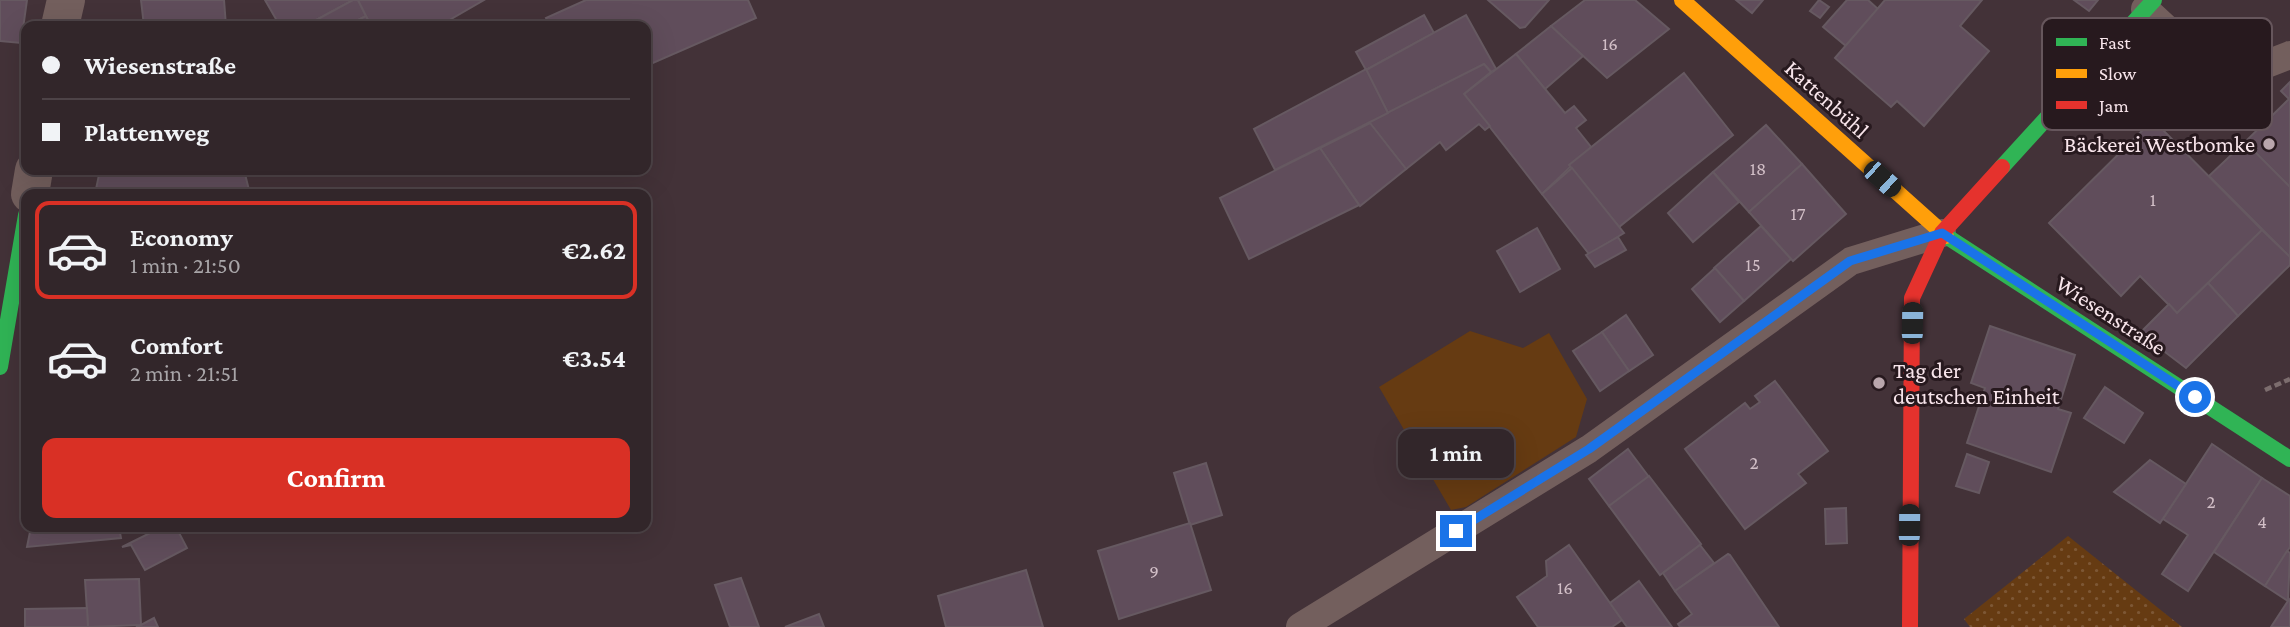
<!DOCTYPE html>
<meta charset="utf-8">
<style>
:root{--surface:#32262a;--page:#3d3236;--text:#f1f3f6;--muted:#a8a5a8;--line:#4d4347;--accent:#d93025}
body{margin:0;font-family:"Crimson Pro",serif;background:var(--page);color:var(--text);height:100vh;display:flex;flex-direction:column;font-size:26px;white-space:nowrap}
*{box-sizing:border-box;margin:0}
p{font-size:23px;color:var(--muted)}
.icon{flex:none;width:38px;height:38px;fill:none;stroke:currentColor;stroke-width:2;stroke-linecap:round;stroke-linejoin:round}
.map{position:relative;flex:1;overflow:hidden}
.panel{position:absolute;left:21px;top:189px;width:630px;height:343px;display:flex;flex-direction:column;background:var(--surface);border-radius:14px;box-shadow:0 7px 28px #0002,0 0 0 2px var(--line)}
.panel>*{flex:none}
.guide{position:absolute;left:21px;top:21px;width:630px;height:154px;border-radius:14px;box-shadow:0 7px 28px #0002,0 0 0 2px var(--line);display:grid;align-content:center;height:154px;padding:0 21px;background:var(--surface)}
.end{position:absolute;width:32px;height:32px;margin:-16px;border:9px solid #1a73e8;background:#fff;box-shadow:0 0 0 4px #fff}
.from{border-radius:50%}
.bubble{position:absolute;height:49px;border-radius:14px;background:var(--surface);box-shadow:0 7px 28px #0002,0 0 0 2px var(--line);font-size:23px;font-weight:700;line-height:49px;text-align:center}
.car{position:absolute;width:21px;height:42px;margin:-21px -10px;border-radius:9px;box-shadow:0 0 5px 2px #0007;background:linear-gradient(#222 24%,#8ab4d8 0 40%,#222 0 76%,#8ab4d8 0 86%,#222 0)}
.guide b{display:flex;align-items:center;gap:24px;height:66px;font-size:26px}
.guide b+b{border-top:2px solid var(--line)}
.guide i{width:18px;height:18px;background:var(--text)}
ul{padding:12px 0 0;list-style:none}
li{display:flex;align-items:center;gap:21px;height:98px;margin:0 14px 10px;padding:0 7px;border:4px solid transparent;border-radius:14px}
li div{flex:1}
li b{display:block;font-size:26px}
li em{font-style:normal;font-weight:700}
li.selected{border-color:var(--accent)}
li>.icon{width:63px;height:63px;stroke-width:1.5}
.action{display:flex;gap:14px;margin-top:auto;padding:14px 21px}
.action a{flex:1;height:80px;border-radius:14px;background:var(--accent);color:#fff;font-size:28px;font-weight:700;line-height:80px;text-align:center}
.map>svg:first-child{display:block}
.grass{fill:url(#grass-dots)}
.pitch{fill:#663b12}
.building{fill:#604d5b;stroke:#665961;stroke-width:2}
.lines{fill:none;stroke-linecap:round;stroke-linejoin:round}
.path{stroke:#7c6d6e;stroke-width:4.5;stroke-dasharray:7 3.5;stroke-linecap:butt}
.lane{stroke:#735f5d;stroke-width:28}
.street{stroke:#735f5d;stroke-width:38}
.fast{stroke:#30b455;stroke-width:16}
.slow{stroke:#ff9f0a;stroke-width:16}
.jam{stroke:#e5322d;stroke-width:16}
.route{stroke:#1a73e8;stroke-width:9}
.poi-dot{fill:#b9a6ac;stroke:#27191e;stroke-width:2.5}
.labels{text-anchor:middle;stroke-width:6;stroke-linejoin:round;paint-order:stroke}
.number-label{font-size:19px;fill:#d2bfc7}
.street-label{font-size:23px;fill:#f8e5eb;stroke:#27191e}
.poi-label{font-size:23px;fill:#f8e5eb;stroke:#27191e;text-anchor:end}
.key{fill:#27191e;stroke:#66565c;stroke-width:2}
.key-label{font-size:19px;fill:#f8e5eb}
</style>
<div class="map">
<svg width="2290" height="627" viewBox="0 0 2290 627">
<defs>
<pattern id="grass-dots" width="8" height="8" patternUnits="userSpaceOnUse" patternTransform="scale(1.75)"><rect width="8" height="8" fill="#663b12"/><path d="M2 2h.1M6 6h.1" fill="none" stroke="#7d5735" stroke-width="1.8" stroke-linecap="round"/></pattern>
</defs>
<rect width="100%" height="100%" fill="#433238"/>
<path class="grass" d="M2068,536L2182,627H1970L1964,619Z"/>
<path class="pitch" d="M1470,331L1523,348L1549,333L1587,399L1576,437L1466,507L1451,510L1379,387Z"/>
<g class="building">
<path d="M0,0H27L21,43L0,41Z"/>
<path d="M141,0H224L226,26H144Z"/>
<path d="M265,0H353L305,26H280Z"/>
<path d="M353,0H358L366,16L346,26H320L318,19Z"/>
<path d="M358,0H484L439,26H371Z"/>
<path d="M586,0H748L756,18L646,66V26H550L546,18Z"/>
<path d="M1488,0H1549L1525,27L1520,28Z"/>
<path d="M1585,0H1635L1669,29L1607,78L1551,26Z"/>
<path d="M1736,0H1763L1752,13Z"/>
<path d="M1819,0L1829,7L1820,18L1810,11Z"/>
<path d="M1847,0H1868L1878,9L1846,46L1823,27Z"/>
<path d="M1885,0H1982L1960,26L1989,51L1924,126L1897,101L1891,107L1835,58Z"/>
<path d="M2074,0H2098L2089,11Z"/>
<path d="M1424,15L1434,33L1366,70L1356,52Z"/>
<path d="M1466,15L1496,69L1491,72L1484,64L1388,113L1366,70Z"/>
<path d="M366,16L371,26H358L356,21Z"/>
<path d="M318,19L320,26H305Z"/>
<path d="M1551,26L1583,56L1545,89L1516,54Z"/>
<path d="M1516,54L1565,113L1574,106L1586,120L1576,128L1591,147L1542,194L1464,94Z"/>
<path d="M1484,64L1491,72L1464,94L1490,126L1485,130L1479,124L1446,150L1440,142L1406,169L1369,122Z"/>
<path d="M1366,69L1388,113L1275,170L1254,129Z"/>
<path d="M1684,73L1733,135L1619,227L1569,165Z"/>
<path d="M2290,82V187L2245,142L2289,99L2281,91Z"/>
<path d="M2153,120L2262,230L2177,313L2140,276L2121,296L2049,223Z"/>
<path d="M1370,123L1406,169L1360,206L1320,148Z"/>
<path d="M1766,125L1802,164L1749,212L1713,172Z"/>
<path d="M2245,142L2290,187V257L2209,176Z"/>
<path d="M1320,148L1359,205L1249,259L1220,198Z"/>
<path d="M1802,164L1846,214L1793,261L1749,212Z"/>
<path d="M1572,168L1624,233L1589,254L1542,194Z"/>
<path d="M100,170H244L250,194H213L184,188L183,194H95Z"/>
<path d="M1713,172L1739,202L1693,242L1668,213Z"/>
<path d="M1761,226L1791,259L1744,301L1714,268Z"/>
<path d="M1537,228L1560,269L1520,292L1497,251Z"/>
<path d="M2262,230L2290,257V265L2238,316L2208,283Z"/>
<path d="M1618,237L1626,250L1595,267L1586,255Z"/>
<path d="M1715,268L1744,301L1720,322L1692,289Z"/>
<path d="M2208,283L2238,316L2186,368L2140,333L2169,304L2177,313Z"/>
<path d="M1626,315L1653,355L1629,371L1602,332Z"/>
<path d="M1990,326L2075,355L2058,409L2071,413L2051,472L1967,443L1985,388L1971,383Z"/>
<path d="M1602,332L1629,371L1600,391L1573,351Z"/>
<path d="M1775,381L1828,451L1798,474L1806,483L1745,529L1685,449L1745,403L1750,409L1760,402L1755,396Z"/>
<path d="M2105,387L2143,413L2124,443L2084,418Z"/>
<path d="M2212,444L2262,478L2188,591L2162,574L2188,535L2163,519Z"/>
<path d="M1628,449L1649,477L1609,506L1589,479Z"/>
<path d="M1967,454L1989,462L1979,493L1956,486Z"/>
<path d="M2150,460L2186,484L2160,523L2114,492Z"/>
<path d="M1206,463L1222,515L1190,525L1174,473Z"/>
<path d="M1649,476L1701,544L1660,575L1609,506Z"/>
<path d="M2262,478L2290,496V547L2265,586L2214,552Z"/>
<path d="M1846,508L1847,543L1826,544L1825,509Z"/>
<path d="M1190,523L1211,590L1119,619L1098,551Z"/>
<path d="M31,527H119L121,538L27,547Z"/>
<path d="M162,527H176L187,548L145,570L131,545L122,547Z"/>
<path d="M1569,545L1622,620L1612,627H1538L1517,597L1547,576L1546,561Z"/>
<path d="M1700,545L1714,563L1675,591L1663,573Z"/>
<path d="M2287,551L2290,553L2288,601L2265,586Z"/>
<path d="M1728,554L1730,555L1779,627H1680L1678,624L1692,614L1675,591Z"/>
<path d="M1026,570L1043,627H946L938,596Z"/>
<path d="M741,578L759,627H730L715,585Z"/>
<path d="M139,579L141,625L88,627L85,580Z"/>
<path d="M1639,581L1672,627H1627L1610,603Z"/>
<path d="M2290,599V627H2271L2288,601Z"/>
<path d="M87,608L88,627H25V609Z"/>
<path d="M819,614L824,627H785Z"/>
<path d="M154,618L158,627H136L141,625Z"/>
</g>
<g class="lines">
<path class="path" d="M2265,390L2290,379"/>
<g class="lane">
<path d="M2145,9L2223,81L2290,55"/>
<path d="M1300,627L1589,449L1851,261L1942,233"/>
</g>
<g class="street">
<path d="M60,26L66,0"/>
<path d="M30,194L34,170"/>
</g>
<g class="fast">
<path d="M2002,167L2154,0"/>
<path d="M1946,236L2290,459"/>
<path d="M0,367L26,215"/>
</g>
<path class="slow" d="M1682,0L1946,236"/>
<path class="jam" d="M1910,627L1912,298L1942,233L2002,167"/>
</g>
<g class="lines">
<path class="route" d="M1456,531L1589,449L1850,261L1942,233L2195,397"/>
</g>
<g class="poi-dot">
<circle cx="2269" cy="144" r="7"/>
<circle cx="1879" cy="383" r="7"/>
</g>
<g class="labels">
<g class="number-label">
<text x="1610" y="50">16</text>
<text x="1758" y="175">18</text>
<text x="2153" y="206">1</text>
<text x="1798" y="220">17</text>
<text x="1753" y="271">15</text>
<text x="1754" y="469">2</text>
<text x="2211" y="508">2</text>
<text x="2262" y="528">4</text>
<text x="1154" y="578">9</text>
<text x="1565" y="594">16</text>
</g>
<g class="street-label">
<text transform="translate(1827 99) rotate(42)" y="8">Kattenbühl</text>
<text transform="translate(2111 315) rotate(33)" y="8">Wiesenstraße</text>
</g>
<g class="poi-label">
<text x="2255" y="152">Bäckerei Westbomke</text>
<text x="1893" y="378" text-anchor="start">Tag der<tspan x="1893" dy="26">deutschen Einheit</tspan></text>
</g>
</g>
<rect x="2042" y="18" width="230" height="112" rx="10" class="key"/>
<rect x="2056" y="38" width="31" height="8" fill="#30b455"/>
<rect x="2056" y="69" width="31" height="9" fill="#ff9f0a"/>
<rect x="2056" y="101" width="31" height="8" fill="#e5322d"/>
<g class="key-label">
<text x="2099" y="49">Fast</text>
<text x="2099" y="80">Slow</text>
<text x="2099" y="112">Jam</text>
</g>
</svg>
<i class="end from" style="left:2195px;top:397px"></i>
<i class="end" style="left:1456px;top:531px"></i>
<div class="bubble" style="left:1398px;top:429px;width:116px">1 min</div>
<i class="car" style="left:1882px;top:179px;rotate:132deg"></i>
<i class="car" style="left:1912px;top:323px;rotate:1deg"></i>
<i class="car" style="left:1909px;top:525px;rotate:1deg"></i>
<div class="guide">
<b><i class="from"></i>Wiesenstraße</b>
<b><i></i>Plattenweg</b>
</div>
<section class="panel">
<ul>
<li class="selected"><svg class="icon" aria-label="car" viewBox="0 0 24 24"><path d="M5 17H2v-5l4-1 3-4h7l3 4 3 1v5h-3M9 17h6M6 11h13"/><circle cx="7" cy="17" r="2"/><circle cx="17" cy="17" r="2"/></svg><div><b>Economy</b><p>1 min · 21:50</p></div><em>€2.62</em></li>
<li><svg class="icon" aria-label="car" viewBox="0 0 24 24"><path d="M5 17H2v-5l4-1 3-4h7l3 4 3 1v5h-3M9 17h6M6 11h13"/><circle cx="7" cy="17" r="2"/><circle cx="17" cy="17" r="2"/></svg><div><b>Comfort</b><p>2 min · 21:51</p></div><em>€3.54</em></li>
</ul>
<div class="action"><a>Confirm</a></div>
</section>
</div>
